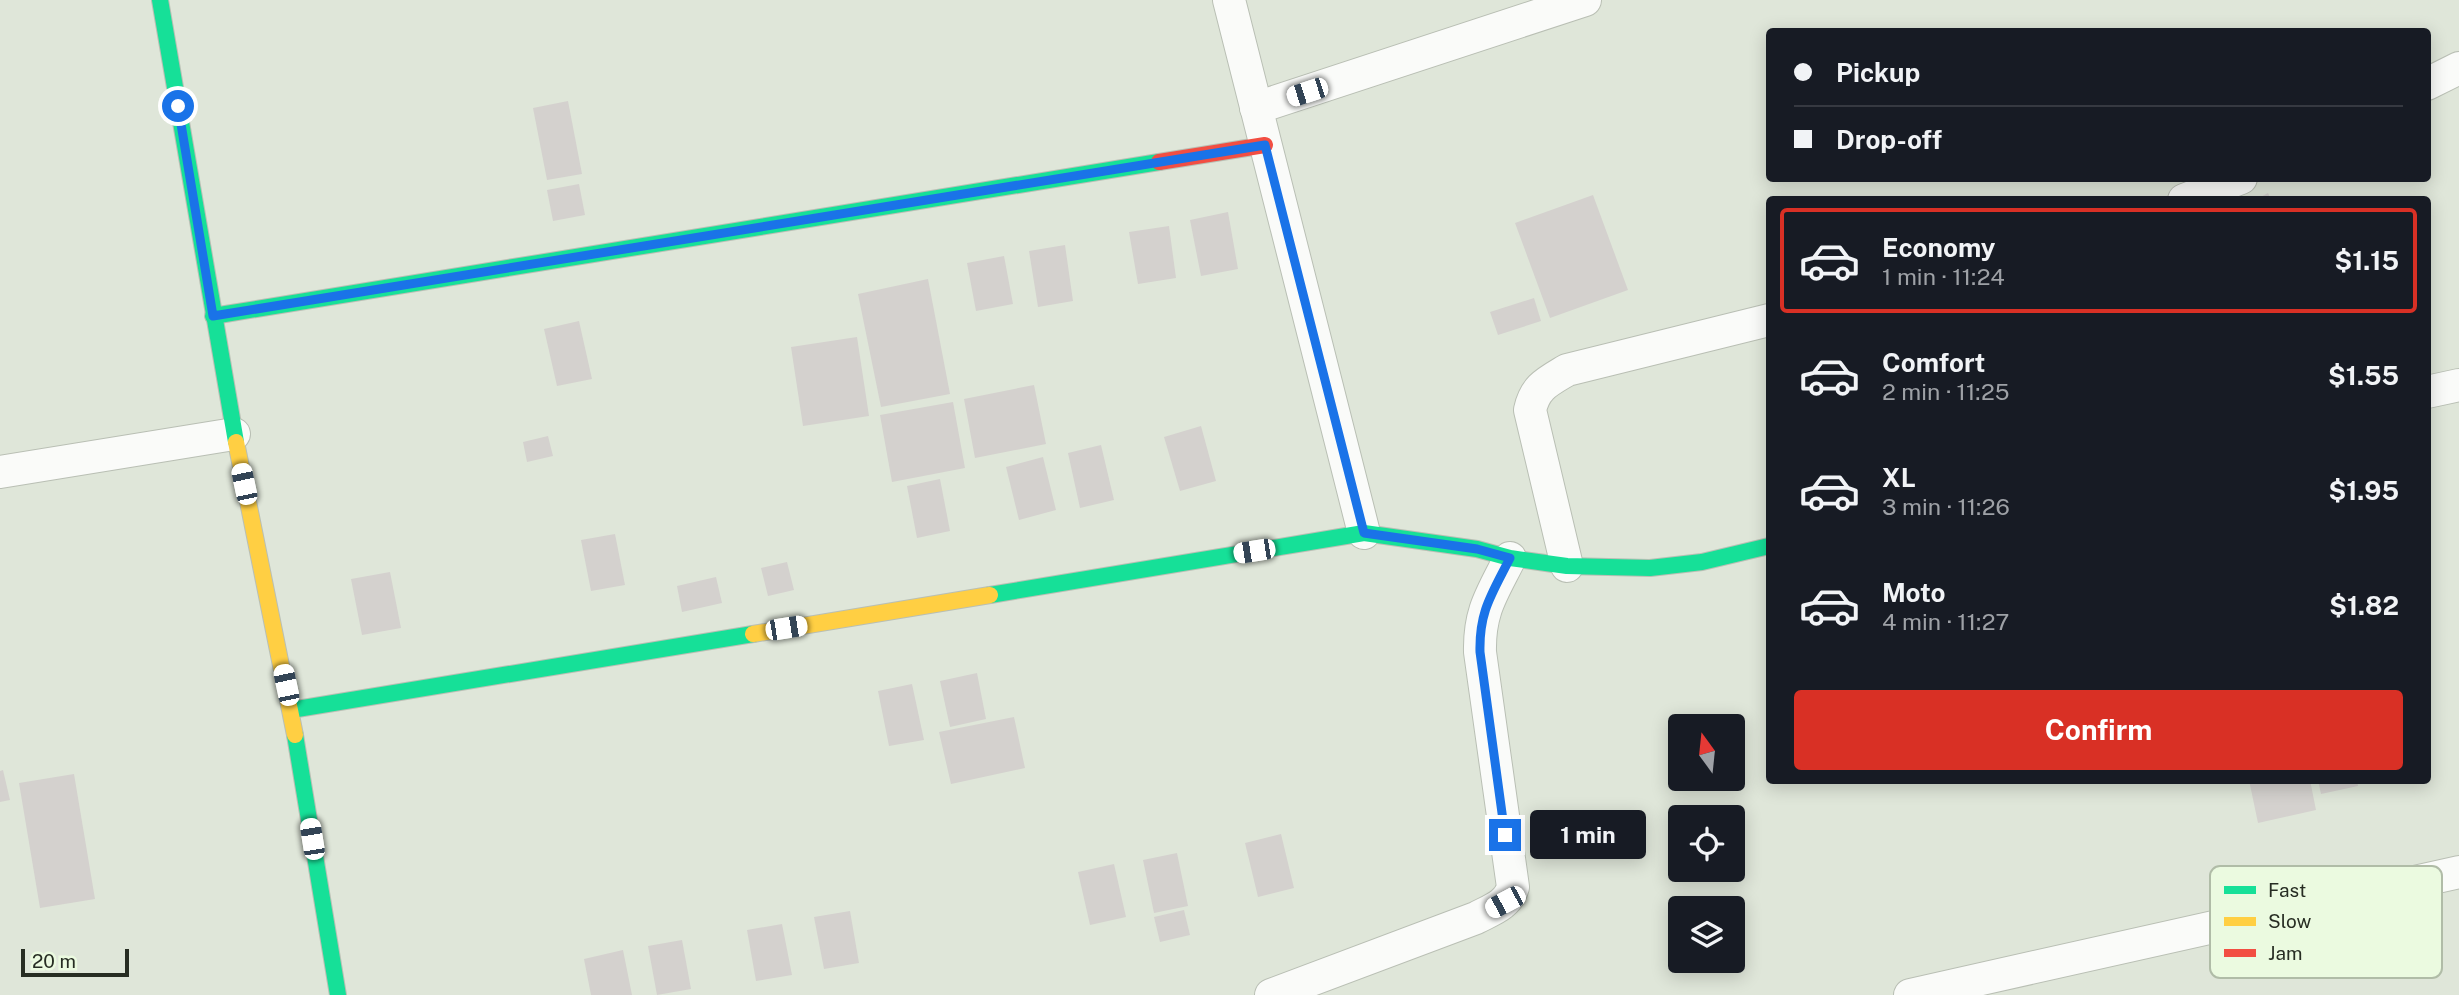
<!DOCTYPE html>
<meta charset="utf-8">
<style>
:root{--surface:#171b24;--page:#20242c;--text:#f1f3f6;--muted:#9ea1a6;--line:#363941;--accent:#d93025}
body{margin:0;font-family:"Public Sans",sans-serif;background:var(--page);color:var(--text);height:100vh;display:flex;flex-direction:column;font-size:26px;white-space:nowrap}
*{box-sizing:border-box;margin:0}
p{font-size:23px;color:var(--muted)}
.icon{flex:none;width:38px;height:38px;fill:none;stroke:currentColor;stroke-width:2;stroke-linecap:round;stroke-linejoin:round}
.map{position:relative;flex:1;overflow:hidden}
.drawer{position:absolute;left:1766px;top:196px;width:665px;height:588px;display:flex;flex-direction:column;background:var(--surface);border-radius:7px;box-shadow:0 4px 18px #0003}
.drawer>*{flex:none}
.hud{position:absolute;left:1766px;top:28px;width:665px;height:154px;border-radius:7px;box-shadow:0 4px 18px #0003;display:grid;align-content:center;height:154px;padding:0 28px;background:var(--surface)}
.needle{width:46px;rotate:345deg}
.controls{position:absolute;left:1668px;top:714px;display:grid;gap:14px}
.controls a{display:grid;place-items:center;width:77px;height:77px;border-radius:7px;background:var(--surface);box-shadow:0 4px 18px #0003;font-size:35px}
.scale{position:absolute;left:21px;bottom:18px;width:108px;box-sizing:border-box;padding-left:7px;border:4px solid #272d23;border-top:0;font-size:19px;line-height:24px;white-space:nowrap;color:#272d23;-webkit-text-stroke:5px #ebfae0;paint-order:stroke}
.end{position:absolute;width:32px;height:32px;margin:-16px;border:9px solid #1a73e8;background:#fff;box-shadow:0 0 0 4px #fff}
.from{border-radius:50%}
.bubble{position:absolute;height:49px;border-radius:7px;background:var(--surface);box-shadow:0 4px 18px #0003;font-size:23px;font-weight:700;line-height:49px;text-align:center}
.car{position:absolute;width:21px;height:42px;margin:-21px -10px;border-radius:9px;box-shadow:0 0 5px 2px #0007;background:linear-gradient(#fff 24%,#345 0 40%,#fff 0 76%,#345 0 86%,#fff 0)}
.hud b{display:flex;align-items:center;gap:24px;height:66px;font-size:26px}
.hud b+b{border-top:2px solid var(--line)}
.hud i{width:18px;height:18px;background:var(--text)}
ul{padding:12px 0 0;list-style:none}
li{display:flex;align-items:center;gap:21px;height:105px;margin:0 14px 10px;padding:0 14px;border:4px solid transparent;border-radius:7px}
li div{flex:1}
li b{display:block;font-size:26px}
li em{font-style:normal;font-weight:700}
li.active{border-color:var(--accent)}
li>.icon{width:63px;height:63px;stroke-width:1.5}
.cta{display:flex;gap:14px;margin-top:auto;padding:14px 28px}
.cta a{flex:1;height:80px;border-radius:7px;background:var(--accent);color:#fff;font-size:28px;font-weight:700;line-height:80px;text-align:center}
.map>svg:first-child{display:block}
.building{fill:#d4d1ce}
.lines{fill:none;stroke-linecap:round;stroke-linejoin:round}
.street-casing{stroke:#b9bfb4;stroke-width:34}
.fast-casing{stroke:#b9bfb4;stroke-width:18}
.slow-casing{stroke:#b9bfb4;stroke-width:18}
.jam-casing{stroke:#b9bfb4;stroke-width:18}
.street{stroke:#fafbf9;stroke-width:32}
.fast{stroke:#16e098;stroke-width:16}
.slow{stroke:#ffcf43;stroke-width:16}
.jam{stroke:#f24e42;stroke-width:16}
.route{stroke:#1a73e8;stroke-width:9}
.key{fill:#ebfae0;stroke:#b0bca7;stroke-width:2}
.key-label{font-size:19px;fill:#272d23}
</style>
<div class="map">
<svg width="2459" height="995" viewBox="0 0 2459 995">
<rect width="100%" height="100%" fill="#dfe6d9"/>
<g class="building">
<path d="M568,101L582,174L547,180L533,108Z"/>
<path d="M579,184L585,215L553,221L547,190Z"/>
<path d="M2268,193L2271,200H2255Z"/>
<path d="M1593,195L1628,290L1550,318L1515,223Z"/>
<path d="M1228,212L1238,269L1201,276L1190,220Z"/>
<path d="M1169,226L1176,278L1138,284L1129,232Z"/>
<path d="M1065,245L1073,301L1038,307L1029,251Z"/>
<path d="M1004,256L1013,304L976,311L967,263Z"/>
<path d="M928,279L950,394L881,407L858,294Z"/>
<path d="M1534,298L1541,321L1498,335L1490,312Z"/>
<path d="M579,321L592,379L557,386L544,329Z"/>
<path d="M857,337L869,416L803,426L791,347Z"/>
<path d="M1034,385L1046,444L975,458L964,399Z"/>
<path d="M953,402L965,468L892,482L880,415Z"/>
<path d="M1201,426L1216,481L1180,491L1164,437Z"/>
<path d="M548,436L553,456L527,462L523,442Z"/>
<path d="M1101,445L1114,500L1080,508L1068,453Z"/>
<path d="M1043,457L1056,510L1019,520L1006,467Z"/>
<path d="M940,479L950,531L917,538L907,486Z"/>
<path d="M615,534L625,585L591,591L581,540Z"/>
<path d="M787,562L794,590L768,596L761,568Z"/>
<path d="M390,572L401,628L362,635L351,579Z"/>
<path d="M716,577L722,603L682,612L677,586Z"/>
<path d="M977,673L986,719L950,727L940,681Z"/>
<path d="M912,684L924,740L889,746L878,691Z"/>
<path d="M1014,717L1025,768L951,784L939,732Z"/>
<path d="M3,770L10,800L0,802V771Z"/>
<path d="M74,774L95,899L40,908L19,783Z"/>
<path d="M2249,780H2310L2316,810L2258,823Z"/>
<path d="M2318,780H2357L2358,786L2321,794Z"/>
<path d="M1281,834L1294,888L1258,897L1245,843Z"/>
<path d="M1177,853L1188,906L1154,913L1143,860Z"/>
<path d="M1114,864L1126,917L1090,925L1078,872Z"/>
<path d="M1184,910L1190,935L1160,942L1154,917Z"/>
<path d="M850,911L859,963L824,969L814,917Z"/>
<path d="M782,924L792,975L756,981L747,930Z"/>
<path d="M682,940L691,989L657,995L648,946Z"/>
<path d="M623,950L632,995H591L584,959Z"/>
</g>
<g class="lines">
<defs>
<g id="street">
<path d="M1229,0L1364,533"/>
<path d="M2427,84L2459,68"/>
<path d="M1256,108L1585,0"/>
<path d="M2184,200L2241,178"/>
<path d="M2427,392L2459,385"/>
<path d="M0,472L234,434"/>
<path d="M1567,566L1530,410C1535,387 1547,382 1567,370L1769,320"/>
<path d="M1271,995L1476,918C1491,910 1508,905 1513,887L1480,652C1479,611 1492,594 1510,558"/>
<path d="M1910,995L2459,872"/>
</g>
<g id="fast">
<path d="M160,0L236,442"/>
<path d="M213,316L1159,162"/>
<path d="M990,595L1364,533L1477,549L1510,558L1567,566L1650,568L1702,562L1769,546"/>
<path d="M291,710L753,634"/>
<path d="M295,735L338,995"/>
</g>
<g id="slow">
<path d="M236,442L295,735"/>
<path d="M753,634L990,595"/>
</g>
<path id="jam" d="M1159,162L1265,145"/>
</defs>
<use href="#street" class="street-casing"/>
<use href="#fast" class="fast-casing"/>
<use href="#slow" class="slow-casing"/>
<use href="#jam" class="jam-casing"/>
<use href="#street" class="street"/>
<use href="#fast" class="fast"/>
<use href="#slow" class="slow"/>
<use href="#jam" class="jam"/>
</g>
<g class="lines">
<path class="route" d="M178,106L213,316L1265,145L1364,533L1477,549L1510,558C1492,594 1479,611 1480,652L1505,835"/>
</g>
<rect x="2210" y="866" width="232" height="112" rx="10" class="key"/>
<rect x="2224" y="886" width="32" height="8" fill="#16e098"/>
<rect x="2224" y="917" width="32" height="9" fill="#ffcf43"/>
<rect x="2224" y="949" width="32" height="8" fill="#f24e42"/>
<g class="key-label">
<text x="2268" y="897">Fast</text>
<text x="2268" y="928">Slow</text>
<text x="2268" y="960">Jam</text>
</g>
</svg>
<div class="controls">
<a><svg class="needle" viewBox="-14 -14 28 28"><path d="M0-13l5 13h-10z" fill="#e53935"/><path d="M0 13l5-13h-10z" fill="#9ea1a6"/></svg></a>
<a><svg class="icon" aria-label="locate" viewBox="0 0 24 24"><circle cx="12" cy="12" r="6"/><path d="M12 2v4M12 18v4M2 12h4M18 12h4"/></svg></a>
<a><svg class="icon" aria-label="layers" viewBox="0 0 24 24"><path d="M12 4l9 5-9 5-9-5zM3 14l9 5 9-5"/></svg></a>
</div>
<div class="scale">20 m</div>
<i class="end from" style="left:178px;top:106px"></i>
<i class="end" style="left:1505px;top:835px"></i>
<div class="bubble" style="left:1530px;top:810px;width:116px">1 min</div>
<i class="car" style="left:1307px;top:92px;rotate:252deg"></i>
<i class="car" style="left:244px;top:484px;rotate:348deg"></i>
<i class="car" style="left:1254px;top:551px;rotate:261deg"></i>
<i class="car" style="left:786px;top:628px;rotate:81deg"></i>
<i class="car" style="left:286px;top:685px;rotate:348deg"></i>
<i class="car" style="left:312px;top:839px;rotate:351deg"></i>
<i class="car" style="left:1505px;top:902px;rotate:242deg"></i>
<div class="hud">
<b><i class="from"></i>Pickup</b>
<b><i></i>Drop-off</b>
</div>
<section class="drawer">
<ul>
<li class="active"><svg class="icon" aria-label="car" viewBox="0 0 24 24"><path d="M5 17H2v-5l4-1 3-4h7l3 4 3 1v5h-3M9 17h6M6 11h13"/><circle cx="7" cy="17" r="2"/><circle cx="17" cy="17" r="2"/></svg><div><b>Economy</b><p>1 min · 11:24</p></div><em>$1.15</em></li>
<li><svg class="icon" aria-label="car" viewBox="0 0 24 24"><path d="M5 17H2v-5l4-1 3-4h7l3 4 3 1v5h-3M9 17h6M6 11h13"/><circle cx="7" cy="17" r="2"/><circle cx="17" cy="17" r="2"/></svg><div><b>Comfort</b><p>2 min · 11:25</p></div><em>$1.55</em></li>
<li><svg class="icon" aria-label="car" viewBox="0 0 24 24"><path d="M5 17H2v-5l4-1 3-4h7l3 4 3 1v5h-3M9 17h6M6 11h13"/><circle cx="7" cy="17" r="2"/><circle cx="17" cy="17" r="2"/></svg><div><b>XL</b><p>3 min · 11:26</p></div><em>$1.95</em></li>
<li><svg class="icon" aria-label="car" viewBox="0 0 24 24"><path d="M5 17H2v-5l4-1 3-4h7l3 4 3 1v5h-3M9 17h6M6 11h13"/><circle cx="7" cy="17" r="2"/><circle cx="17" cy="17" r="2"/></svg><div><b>Moto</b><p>4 min · 11:27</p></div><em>$1.82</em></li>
</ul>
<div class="cta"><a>Confirm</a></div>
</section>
</div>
